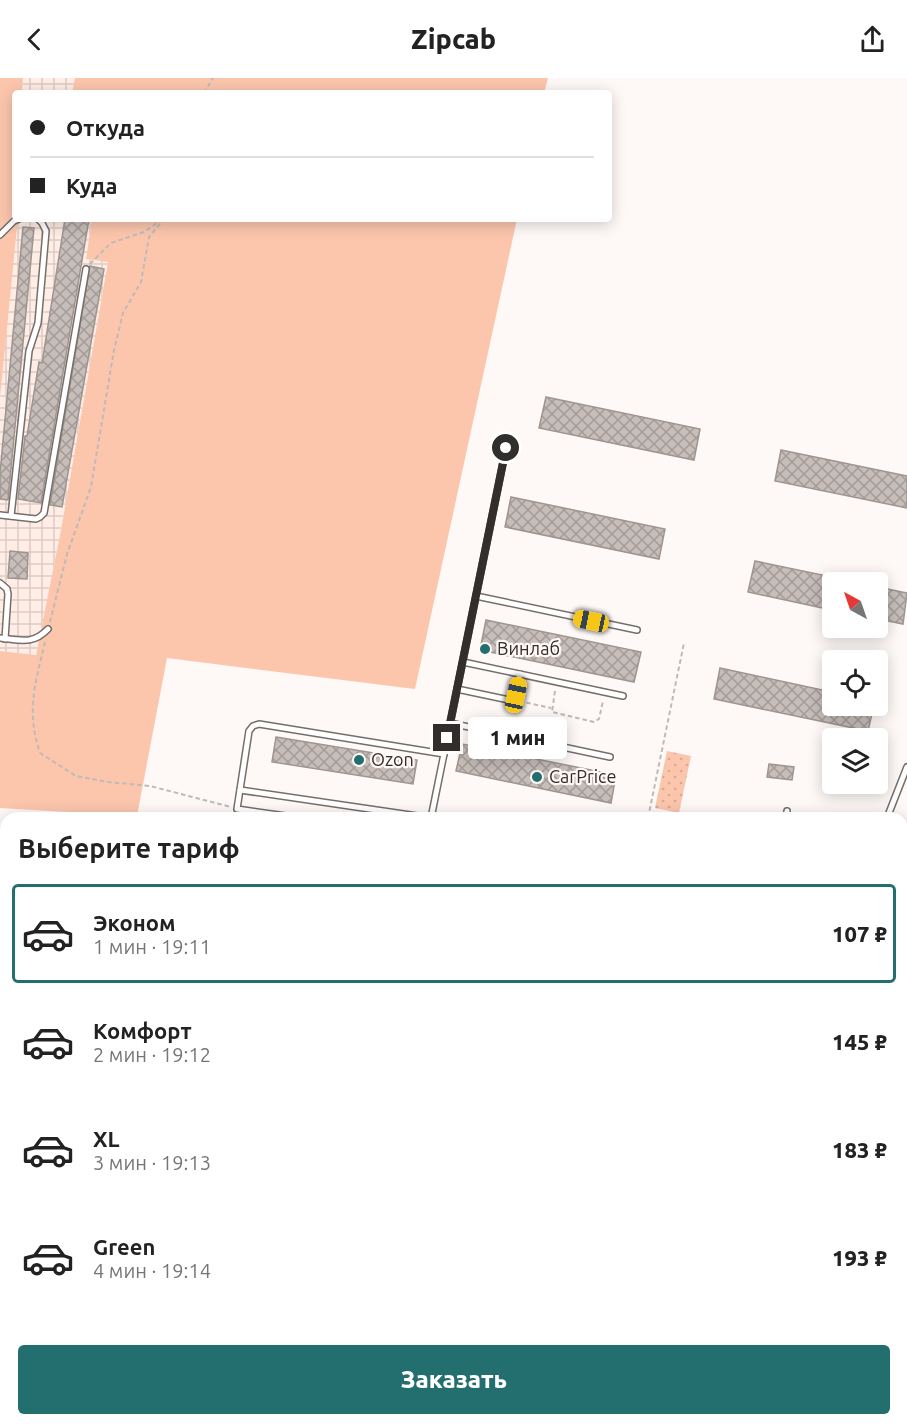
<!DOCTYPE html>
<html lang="ru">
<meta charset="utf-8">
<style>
:root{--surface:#fff;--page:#f2f2f2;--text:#222;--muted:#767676;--line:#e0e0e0;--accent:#236e6f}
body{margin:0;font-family:Ubuntu,sans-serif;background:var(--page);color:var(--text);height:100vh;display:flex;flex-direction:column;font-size:22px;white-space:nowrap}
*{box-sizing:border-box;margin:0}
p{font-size:20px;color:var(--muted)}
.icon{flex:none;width:33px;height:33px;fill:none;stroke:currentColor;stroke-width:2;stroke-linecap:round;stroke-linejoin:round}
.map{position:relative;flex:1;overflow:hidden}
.details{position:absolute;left:0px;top:734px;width:908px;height:614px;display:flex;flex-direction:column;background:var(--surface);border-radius:18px 18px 0 0;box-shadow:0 3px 15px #0003}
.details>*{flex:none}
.banner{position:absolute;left:12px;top:12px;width:600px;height:132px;border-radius:6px;box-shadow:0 3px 15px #0003;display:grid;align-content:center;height:132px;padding:0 18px;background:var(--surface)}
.needle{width:39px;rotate:320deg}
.fabs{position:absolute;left:822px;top:494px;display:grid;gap:12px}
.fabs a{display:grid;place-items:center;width:66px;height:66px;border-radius:6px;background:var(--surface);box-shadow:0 3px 15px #0003;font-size:30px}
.end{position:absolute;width:27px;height:27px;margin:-14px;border:8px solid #322e2c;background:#fff;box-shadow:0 0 0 3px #fff}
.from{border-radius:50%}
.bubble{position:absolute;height:42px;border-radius:6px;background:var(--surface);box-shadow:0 3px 15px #0003;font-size:20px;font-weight:800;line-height:42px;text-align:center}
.car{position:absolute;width:18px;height:36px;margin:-18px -9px;border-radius:8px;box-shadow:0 0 4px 2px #0007;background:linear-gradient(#f5c518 24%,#345 0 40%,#f5c518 0 76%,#345 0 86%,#f5c518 0)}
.banner b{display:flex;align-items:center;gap:21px;height:57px;font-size:22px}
.banner b+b{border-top:2px solid var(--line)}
.banner i{width:15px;height:15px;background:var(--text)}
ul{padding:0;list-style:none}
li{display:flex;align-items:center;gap:18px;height:99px;margin:0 12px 9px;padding:0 6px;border:3px solid transparent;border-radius:6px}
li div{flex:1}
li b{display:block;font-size:22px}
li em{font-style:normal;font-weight:800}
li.on{border-color:var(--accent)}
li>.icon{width:54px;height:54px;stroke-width:1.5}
h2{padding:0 18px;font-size:27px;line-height:72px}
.action{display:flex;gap:12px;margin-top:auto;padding:12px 18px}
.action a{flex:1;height:69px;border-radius:6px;background:var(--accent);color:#fff;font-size:24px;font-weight:800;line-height:69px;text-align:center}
header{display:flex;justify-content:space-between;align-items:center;height:78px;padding:0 18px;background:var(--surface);font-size:27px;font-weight:800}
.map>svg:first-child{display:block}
.built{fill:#ffede6}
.industrial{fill:url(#industrial-grid)}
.grass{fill:#fcc6ad}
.park{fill:url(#park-dots)}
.building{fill:url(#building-cross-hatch);stroke:#9e9591;stroke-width:1.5}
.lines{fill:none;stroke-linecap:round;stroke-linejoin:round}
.service-casing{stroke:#766e6a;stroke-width:8}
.minor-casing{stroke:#766e6a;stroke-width:14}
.trunk-casing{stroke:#766e6a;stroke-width:20}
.path{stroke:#bfbab8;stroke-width:2;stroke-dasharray:4.5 3;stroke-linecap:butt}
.service{stroke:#fff;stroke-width:5}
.minor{stroke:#fff;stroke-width:10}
.trunk{stroke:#fff;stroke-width:16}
.route{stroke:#322e2c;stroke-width:8}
.poi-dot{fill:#236e6f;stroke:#fef8f6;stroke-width:2}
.labels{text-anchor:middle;stroke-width:4.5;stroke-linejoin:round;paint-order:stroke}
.poi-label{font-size:18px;fill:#322e2c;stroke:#fef8f6;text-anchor:start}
</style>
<header><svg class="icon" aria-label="back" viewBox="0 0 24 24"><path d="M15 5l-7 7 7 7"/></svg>Zipcab<svg class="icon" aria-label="share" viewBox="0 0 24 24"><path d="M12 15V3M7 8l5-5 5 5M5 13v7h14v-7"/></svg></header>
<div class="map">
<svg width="907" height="1346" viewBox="0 0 907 1346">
<defs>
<pattern id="industrial-grid" width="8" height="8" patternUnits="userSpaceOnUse" patternTransform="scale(1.5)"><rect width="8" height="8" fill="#ffede6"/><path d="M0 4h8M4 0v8" fill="none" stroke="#dbccc5"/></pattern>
<pattern id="park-dots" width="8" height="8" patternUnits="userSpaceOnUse" patternTransform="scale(1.5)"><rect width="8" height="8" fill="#fcc6ad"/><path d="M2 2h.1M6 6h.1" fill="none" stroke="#d8aa95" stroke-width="1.8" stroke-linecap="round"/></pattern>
<pattern id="building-cross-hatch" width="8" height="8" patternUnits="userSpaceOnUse" patternTransform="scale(1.5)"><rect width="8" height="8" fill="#c7beba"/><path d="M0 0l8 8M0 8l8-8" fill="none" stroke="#a29b97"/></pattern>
</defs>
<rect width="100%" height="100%" fill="#fef8f6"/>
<path class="built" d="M105,1341H326L325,1346H104Z"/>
<g class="industrial">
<path d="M23,0H75L72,15H22Z"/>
<path d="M17,141H92L86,181L108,184L61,452L36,577L0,573V320Z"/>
</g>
<g class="grass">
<path d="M0,0H23L22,15H15V141H17V149L0,320Z"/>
<path d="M75,0H548L544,15H72Z"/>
<path d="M92,141H517L415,611L167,580L137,738L0,730V573L36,577L61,452L108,184L86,181Z"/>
<path d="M902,1052L907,1053V1201L902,1249Z"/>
<path d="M902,1336H907V1346H765L766,1341H902Z"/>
</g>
<path class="park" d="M667,673L691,678L679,735L655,730Z"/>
<g class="building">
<path d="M65,141H89L41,425L18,421L25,358H27L39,284L42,285Z"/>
<path d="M23,149L34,150L8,422L0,421V395Z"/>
<path d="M90,188L104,191L62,429L50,427Z"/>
<path d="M546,319L700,351L694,382L539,350Z"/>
<path d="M781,372L907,398V430L775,403Z"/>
<path d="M511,419L665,451L659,481L505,449Z"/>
<path d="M10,473L28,475L27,501L8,500Z"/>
<path d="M755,483L832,499V532L748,514Z"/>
<path d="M878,509L907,515L903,546L878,541Z"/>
<path d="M486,542L641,574L634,604L480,572Z"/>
<path d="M720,590L832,614V627H874L868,653L714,621Z"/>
<path d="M276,659L417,682L413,706L272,684Z"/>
<path d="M462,666L616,697L611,725L456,693Z"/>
<path d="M769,686L794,689L792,702L767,699Z"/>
</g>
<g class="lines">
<defs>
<g id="service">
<path d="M0,157L14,143L19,141"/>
<path d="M0,437L36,441L40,439L44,435L86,191"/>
<path d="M11,438L29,273L38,245L46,153L42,145L38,141"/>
<path d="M0,505L7,511L8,516L5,561"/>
<path d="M476,518L637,552"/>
<path d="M0,560C20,562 33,567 48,551"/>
<path d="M463,584L623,618"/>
<path d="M457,611L509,622L513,621L520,596"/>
<path d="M450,645L610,679"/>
<path d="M240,712L431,740"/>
<path d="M300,740L237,731L249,653L253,648L259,646L444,676"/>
<path d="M431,740L506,370"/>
<path d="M786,740L787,733"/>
<path d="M887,740L907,689"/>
<path d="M0,905L6,906"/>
<path d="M0,958L6,931"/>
<path d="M902,1018L907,1019"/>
<path d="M0,1168L6,1169"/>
<path d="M97,1346L98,1341"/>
<path d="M335,1346L336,1341"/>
</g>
<g id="minor">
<path d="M902,1005L907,997"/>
<path d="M708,1346L709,1341"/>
</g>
<g id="trunk">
<path d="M0,775L6,776"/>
<path d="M0,792L6,793"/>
<path d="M902,905H907"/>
<path d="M902,918L907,919"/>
</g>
</defs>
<use href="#service" class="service-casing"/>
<use href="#minor" class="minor-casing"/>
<use href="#trunk" class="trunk-casing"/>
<g class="path">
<path d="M204,15L213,0"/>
<path d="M90,186L111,165L144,154L160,143"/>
<path d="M50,544L67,476L91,409L114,272L123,235L141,204L149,159L164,141"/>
<path d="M45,564C35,606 26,633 40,675L76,698L108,704L150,708L231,729"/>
<path d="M555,613L552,634L594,644L599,641L603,623"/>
<path d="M519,623L551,630"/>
<path d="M648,740L684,565"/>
<path d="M0,753L6,755"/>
<path d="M0,809L6,810"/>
<path d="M848,1346L852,1341"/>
</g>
<use href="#service" class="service"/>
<use href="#minor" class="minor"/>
<use href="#trunk" class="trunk"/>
</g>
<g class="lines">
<path class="route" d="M447,660L506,370"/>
</g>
<g class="poi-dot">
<circle cx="485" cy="571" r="6"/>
<circle cx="359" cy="682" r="6"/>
<circle cx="537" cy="699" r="6"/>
</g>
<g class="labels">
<g class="poi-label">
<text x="497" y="577">Винлаб</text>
<text x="371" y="688">Ozon</text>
<text x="549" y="705">CarPrice</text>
</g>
</g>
</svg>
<div class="fabs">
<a><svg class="needle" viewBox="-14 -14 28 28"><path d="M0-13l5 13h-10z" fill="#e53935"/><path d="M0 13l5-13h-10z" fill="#767676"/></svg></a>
<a><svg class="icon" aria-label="locate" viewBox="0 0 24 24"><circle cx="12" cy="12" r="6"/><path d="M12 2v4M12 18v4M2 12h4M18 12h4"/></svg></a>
<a><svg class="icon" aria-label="layers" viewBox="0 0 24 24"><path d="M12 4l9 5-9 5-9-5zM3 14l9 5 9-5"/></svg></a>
</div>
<i class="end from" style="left:506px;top:370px"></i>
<i class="end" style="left:447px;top:660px"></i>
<div class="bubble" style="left:468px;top:639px;width:99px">1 мин</div>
<i class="car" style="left:591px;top:543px;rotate:282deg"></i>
<i class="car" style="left:516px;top:617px;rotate:12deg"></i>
<div class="banner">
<b><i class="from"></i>Откуда</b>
<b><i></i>Куда</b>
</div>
<section class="details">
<h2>Выберите тариф</h2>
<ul>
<li class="on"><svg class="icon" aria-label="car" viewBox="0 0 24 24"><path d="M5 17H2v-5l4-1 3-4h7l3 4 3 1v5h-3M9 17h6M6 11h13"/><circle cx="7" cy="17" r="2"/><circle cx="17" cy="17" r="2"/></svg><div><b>Эконом</b><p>1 мин · 19:11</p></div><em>107 ₽</em></li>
<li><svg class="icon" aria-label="car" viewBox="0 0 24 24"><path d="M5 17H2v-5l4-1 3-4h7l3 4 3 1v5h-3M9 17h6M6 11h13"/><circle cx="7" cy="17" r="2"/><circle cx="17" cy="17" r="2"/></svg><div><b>Комфорт</b><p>2 мин · 19:12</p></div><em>145 ₽</em></li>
<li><svg class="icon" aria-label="car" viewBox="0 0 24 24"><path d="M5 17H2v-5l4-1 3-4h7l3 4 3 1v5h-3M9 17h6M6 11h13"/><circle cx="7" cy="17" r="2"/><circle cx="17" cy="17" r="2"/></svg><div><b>XL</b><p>3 мин · 19:13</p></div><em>183 ₽</em></li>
<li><svg class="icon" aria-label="car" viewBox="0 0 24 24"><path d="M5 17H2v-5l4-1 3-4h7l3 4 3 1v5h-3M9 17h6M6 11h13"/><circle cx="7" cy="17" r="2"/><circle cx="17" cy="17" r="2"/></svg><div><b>Green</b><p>4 мин · 19:14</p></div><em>193 ₽</em></li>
</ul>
<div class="action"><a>Заказать</a></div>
</section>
</div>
